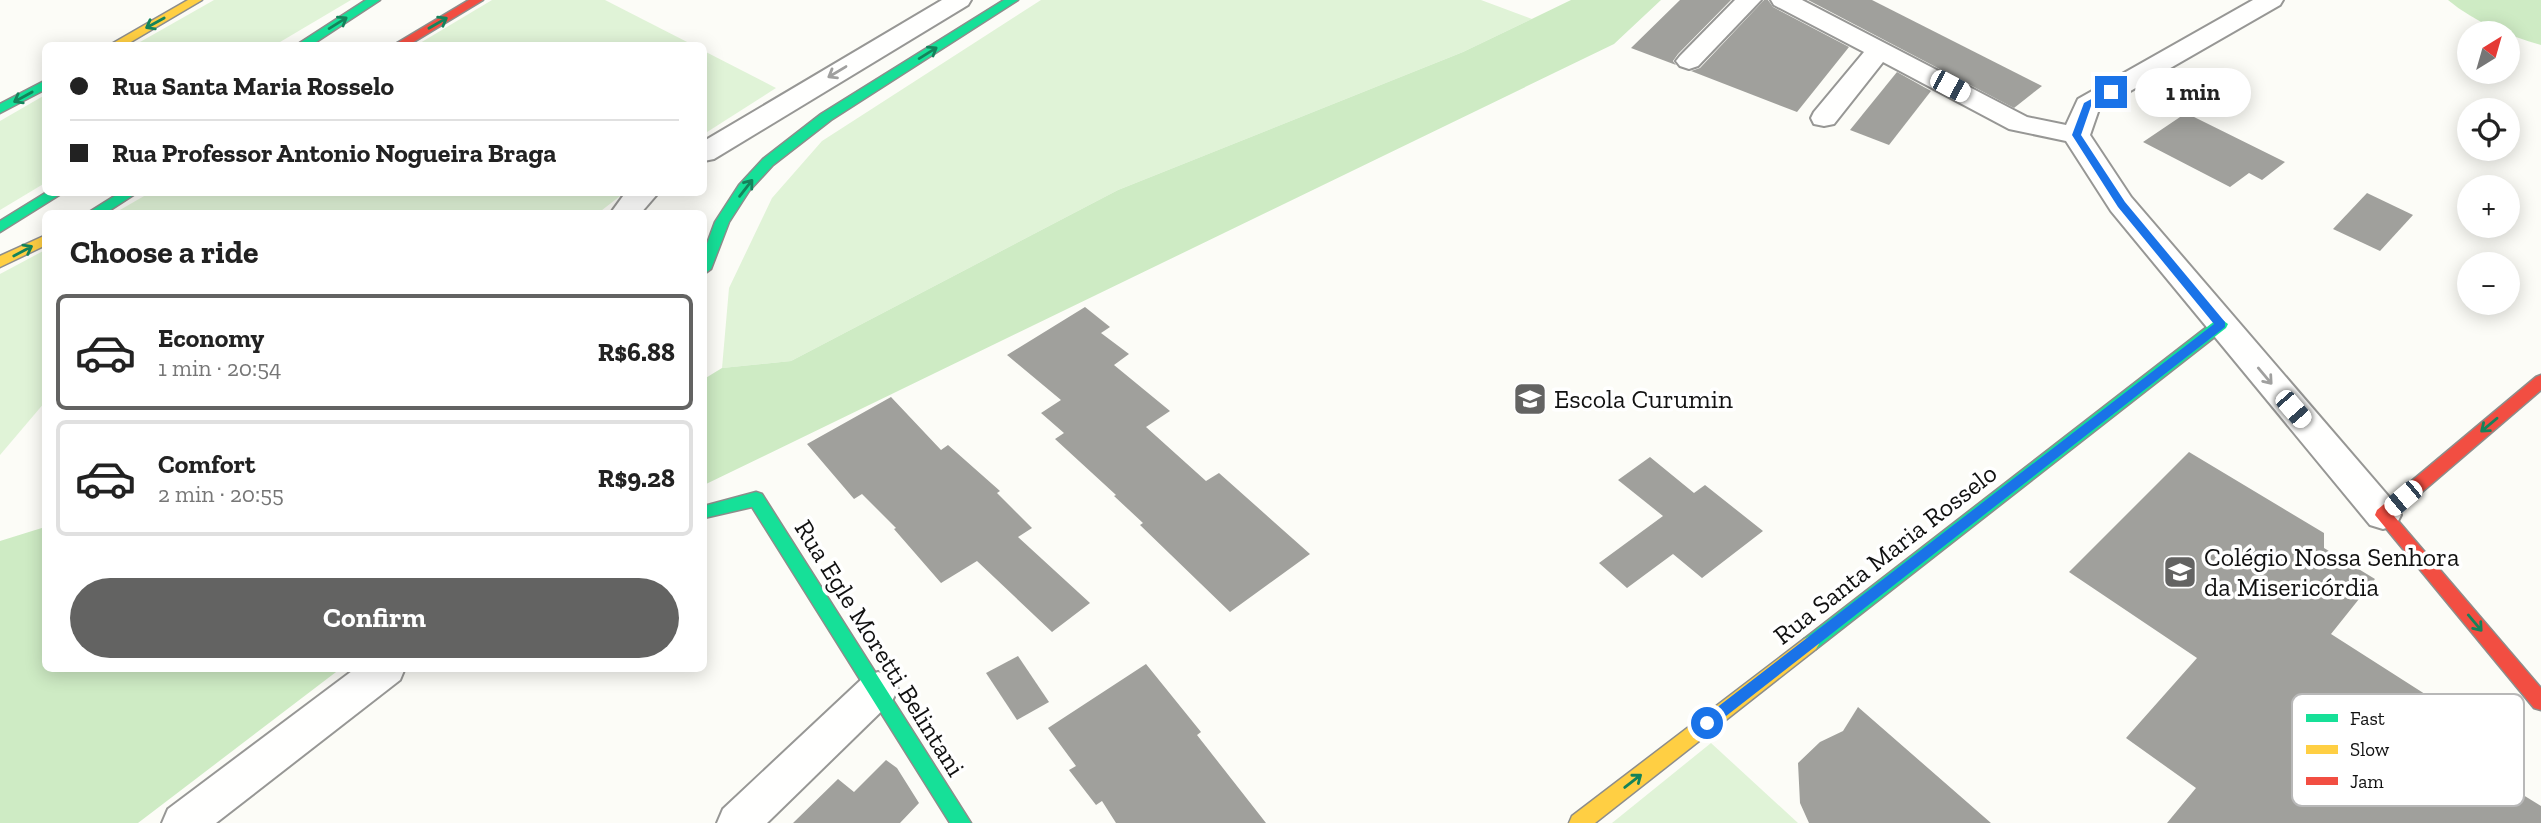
<!DOCTYPE html>
<meta charset="utf-8">
<style>
:root{--surface:#fff;--page:#f6f6f6;--text:#222;--muted:#767676;--line:#e0e0e0;--accent:#636362}
body{margin:0;font-family:"Zilla Slab",serif;background:var(--page);color:var(--text);height:100vh;display:flex;flex-direction:column;font-size:26px;white-space:nowrap}
*{box-sizing:border-box;margin:0}
p{font-size:23px;color:var(--muted)}
.icon{flex:none;width:38px;height:38px;fill:none;stroke:currentColor;stroke-width:2;stroke-linecap:round;stroke-linejoin:round}
.map{position:relative;flex:1;overflow:hidden}
.side{position:absolute;left:42px;top:210px;width:665px;height:462px;display:flex;flex-direction:column;background:var(--surface);border-radius:10px;box-shadow:0 4px 18px #0003}
.side>*{flex:none}
.guide{position:absolute;left:42px;top:42px;width:665px;height:154px;border-radius:10px;box-shadow:0 4px 18px #0003;display:grid;align-content:center;height:154px;padding:0 28px;background:var(--surface)}
.needle{width:46px;rotate:37deg}
.fabs{position:absolute;left:2457px;top:21px;display:grid;gap:14px}
.fabs a{display:grid;place-items:center;width:63px;height:63px;border-radius:50%;background:var(--surface);box-shadow:0 4px 18px #0003;font-size:35px}
.end{position:absolute;width:32px;height:32px;margin:-16px;border:9px solid #1a73e8;background:#fff;box-shadow:0 0 0 4px #fff}
.from{border-radius:50%}
.bubble{position:absolute;height:49px;border-radius:24px;background:var(--surface);box-shadow:0 4px 18px #0003;font-size:23px;font-weight:800;line-height:49px;text-align:center}
.car{position:absolute;width:21px;height:42px;margin:-21px -10px;border-radius:9px;box-shadow:0 0 5px 2px #0007;background:linear-gradient(#fff 24%,#345 0 40%,#fff 0 76%,#345 0 86%,#fff 0)}
.guide b{display:flex;align-items:center;gap:24px;height:66px;font-size:26px}
.guide b+b{border-top:2px solid var(--line)}
.guide i{width:18px;height:18px;background:var(--text)}
ul{padding:0;list-style:none}
li{display:flex;align-items:center;gap:21px;height:116px;margin:0 14px 10px;padding:0 14px;border:4px solid var(--line);border-radius:10px}
li div{flex:1}
li b{display:block;font-size:26px}
li em{font-style:normal;font-weight:800}
li.active{border-color:var(--accent)}
li>.icon{width:63px;height:63px;stroke-width:1.5}
h2{padding:0 28px;font-size:32px;line-height:84px}
.action{display:flex;gap:14px;margin-top:auto;padding:14px 28px}
.action a{flex:1;height:80px;border-radius:42px;background:var(--accent);color:#fff;font-size:28px;font-weight:800;line-height:80px;text-align:center}
.map>svg:first-child{display:block}
.green{fill:#e0f3d7}
.forest{fill:#ceebc4}
.building{fill:#a0a09c}
.lines{fill:none;stroke-linecap:round;stroke-linejoin:round}
.street-casing{stroke:#979795;stroke-width:4}
.fast-casing{stroke:#8d8d8b;stroke-width:3}
.slow-casing{stroke:#8d8d8b;stroke-width:3}
.jam-casing{stroke:#8d8d8b;stroke-width:3}
.street{fill:#fffffe;fill-rule:evenodd}
.fast{fill:#16e098;fill-rule:evenodd}
.slow{fill:#ffcf43;fill-rule:evenodd}
.jam{fill:#f24e42;fill-rule:evenodd}
.oneway{stroke:#14835b}
.oneway2{stroke:#a0a09f}
.route{fill:#1a73e8}
.labels{text-anchor:middle;stroke-width:7;stroke-linejoin:round;paint-order:stroke}
.poi-label{font-size:26px;fill:#111;stroke:#fff;text-anchor:start}
.street-label{font-size:26px;fill:#111;stroke:#fff}
.key{fill:#fff;stroke:#b8b8b8;stroke-width:2}
.key-label{font-size:19px;fill:#111}
</style>
<div class="map">
<svg width="2541" height="823" viewBox="0 0 2541 823">
<rect width="100%" height="100%" fill="#fcfcf7"/>
<g class="green">
<path d="M214,0H351L275,45L133,46Z"/>
<path d="M492,0H605L693,45L415,46Z"/>
<path d="M1041,0H1481L1532,19L1463,52L1118,190L791,361L722,368L729,288L772,198L822,141Z"/>
<path d="M704,51L776,88L704,134Z"/>
<path d="M45,95V183L0,210V121Z"/>
<path d="M151,192L624,193L597,214H113Z"/>
<path d="M45,250V402L0,455V274Z"/>
<path d="M1711,743L1798,823H1612Z"/>
</g>
<g class="forest">
<path d="M1571,0H1661L1614,44L704,485V379L722,368L791,361L1118,190L1463,52Z"/>
<path d="M2448,0H2541V45C2507,35 2476,23 2448,0Z"/>
<path d="M45,527L46,668L340,669L138,823H0V541Z"/>
</g>
<g class="building">
<path d="M1680,0H1731L1678,54L1673,61L1676,65L1631,48Z"/>
<path d="M1764,0H1768L1773,7L1849,47L1797,112L1691,71L1700,68Z"/>
<path d="M1808,0H1872L2042,86L2014,108Z"/>
<path d="M1897,72L1931,91L1889,145L1850,130Z"/>
<path d="M2186,113L2285,162L2262,180L2249,173L2230,187L2143,142Z"/>
<path d="M2367,193L2413,215L2380,251L2333,229Z"/>
<path d="M1085,307L1110,327L1101,333L1129,354L1114,365L1170,411L1146,427L1206,481L1219,473L1310,554L1230,612L1140,525L1143,523L1114,496L1116,495L1055,439L1064,433L1041,413L1061,400L1007,355Z"/>
<path d="M891,397L941,450L948,445L1000,491L997,493L1032,528L1018,537L1090,603L1052,632L977,561L941,583L894,529L896,528L862,494L854,499L807,444Z"/>
<path d="M2189,452L2324,533V548L2375,579L2331,634L2511,749L2515,790L2541,806V823H2167L2196,788L2126,738L2197,658L2069,572Z"/>
<path d="M1650,457L1694,493L1705,485L1763,531L1702,578L1673,554L1627,588L1599,563L1663,516L1618,480Z"/>
<path d="M1018,656L1049,702L1017,720L986,673Z"/>
<path d="M1146,664L1201,732L1197,735L1266,823H1116L1102,801L1096,805L1069,770L1076,766L1048,728Z"/>
<path d="M1858,707L1991,823H1809L1800,803L1798,763L1820,742L1843,731Z"/>
<path d="M886,760L897,768L919,803L900,823H793L838,779L854,792Z"/>
</g>
<g class="lines">
<defs>
<g id="street">
<path d="M942,0H971L968,5L714,159L704,161V141Z"/>
<path d="M1735,0H1761L1698,66L1689,69L1680,66L1676,61L1680,56Z"/>
<path d="M1771,0H1802L2027,117L2066,125L2078,99L2253,0H2283L2280,5L2099,109L2090,135L2131,197L2396,505L2401,515L2396,525L2383,529L2370,525L2111,211L2066,141L2009,129L1883,62L1834,124L1824,126L1814,124L1811,118L1814,112L1864,52L1774,5Z"/>
<path d="M626,192H659L640,214H610Z"/>
<path d="M356,668H405L400,680L216,823H162L168,809Z"/>
<path d="M878,672L892,677L898,689L892,701L767,823H717L723,809L864,677Z"/>
</g>
<g id="fast">
<path d="M366,0H380L310,46H295Z"/>
<path d="M1004,0H1018L831,120L773,165L749,191L729,222L711,269L704,274V252L715,222L739,185L763,159L821,114Z"/>
<path d="M46,80V89L0,113V104Z"/>
<path d="M47,192H64L0,232V221Z"/>
<path d="M121,192H138L104,214H86Z"/>
<path d="M2221,319L2228,324L2226,328L1816,649L1810,652L1804,649L1801,644L1804,639L2216,320Z"/>
<path d="M756,492L762,494L971,823H950L752,507L704,518V506Z"/>
</g>
<g id="slow">
<path d="M188,0H202L124,46H108Z"/>
<path d="M46,235V245L0,267V256Z"/>
<path d="M1810,636L1816,639L1819,644L1816,649L1595,823H1569L1572,816L1804,639Z"/>
</g>
<g id="jam">
<path d="M469,0H483L407,46H392Z"/>
<path d="M2541,375V390L2394,516L2541,688V710L2534,708L2375,515L2377,510L2536,377Z"/>
</g>
</defs>
<use href="#street" class="street-casing"/>
<use href="#fast" class="fast-casing"/>
<use href="#slow" class="slow-casing"/>
<use href="#jam" class="jam-casing"/>
<use href="#street" class="street"/>
<use href="#fast" class="fast"/>
<use href="#slow" class="slow"/>
<use href="#jam" class="jam"/>
</g>
<defs><path id="oneway-shaft" d="M-6 0H5M1.5-3L5.5 0L1.5 3" fill="none" stroke-width="1.6" stroke-linecap="round" stroke-linejoin="round" transform="scale(1.75)"/></defs>
<g class="oneway">
<use href="#oneway-shaft" transform="translate(155 23) rotate(151)"/>
<use href="#oneway-shaft" transform="translate(338 23) rotate(-32)"/>
<use href="#oneway-shaft" transform="translate(438 23) rotate(-30)"/>
<use href="#oneway-shaft" transform="translate(928 53) rotate(-32)"/>
<use href="#oneway-shaft" transform="translate(23 97) rotate(151)"/>
<use href="#oneway-shaft" transform="translate(746 188) rotate(-52)"/>
<use href="#oneway-shaft" transform="translate(23 251) rotate(-28)"/>
<use href="#oneway-shaft" transform="translate(2489 425) rotate(140)"/>
<use href="#oneway-shaft" transform="translate(2475 623) rotate(50)"/>
<use href="#oneway-shaft" transform="translate(1633 781) rotate(-38)"/>
</g>
<g class="oneway2">
<use href="#oneway-shaft" transform="translate(837 72) rotate(149)"/>
<use href="#oneway-shaft" transform="translate(2265 376) rotate(50)"/>
</g>
<path class="route" d="M2108,90L2115,92L2091,106L2081,135L2125,202L2225,322V327L1712,727H1702V719L2214,324L2118,207L2072,135L2084,103Z"/>
<defs>
<symbol id="school-square" viewBox="-11 -11 22 22"><rect x="-9" y="-9" width="18" height="18" rx="4" fill="#636362" stroke="#fff"/><path d="M0-5L7-2L0 1L-7-2ZM-4 1L0 2.5L4 1V4Q0 6-4 4Z" fill="#fff"/></symbol>
</defs>
<g fill-rule="evenodd">
<use href="#school-square" x="1511" y="380" width="38" height="38"/>
<use href="#school-square" x="2161" y="553" width="38" height="38"/>
</g>
<g class="labels">
<g class="poi-label">
<text x="1554" y="408">Escola Curumin</text>
<text x="2204" y="566">Colégio Nossa Senhora<tspan x="2204" dy="30">da Misericórdia</tspan></text>
</g>
<g class="street-label">
<text transform="translate(1885 554) rotate(-38)" y="9">Rua Santa Maria Rosselo</text>
<text transform="translate(880 648) rotate(58)" y="9">Rua Egle Moretti Belintani</text>
</g>
</g>
<rect x="2292" y="694" width="232" height="112" rx="10" class="key"/>
<rect x="2306" y="714" width="32" height="8" fill="#16e098"/>
<rect x="2306" y="745" width="32" height="9" fill="#ffcf43"/>
<rect x="2306" y="777" width="32" height="8" fill="#f24e42"/>
<g class="key-label">
<text x="2350" y="725">Fast</text>
<text x="2350" y="756">Slow</text>
<text x="2350" y="788">Jam</text>
</g>
</svg>
<div class="fabs">
<a><svg class="needle" viewBox="-14 -14 28 28"><path d="M0-13l5 13h-10z" fill="#e53935"/><path d="M0 13l5-13h-10z" fill="#767676"/></svg></a>
<a><svg class="icon" aria-label="locate" viewBox="0 0 24 24"><circle cx="12" cy="12" r="6"/><path d="M12 2v4M12 18v4M2 12h4M18 12h4"/></svg></a>
<a>+</a>
<a>−</a>
</div>
<i class="end from" style="left:1707px;top:723px"></i>
<i class="end" style="left:2111px;top:92px"></i>
<div class="bubble" style="left:2135px;top:68px;width:116px">1 min</div>
<i class="car" style="left:1950px;top:86px;rotate:118deg"></i>
<i class="car" style="left:2293px;top:409px;rotate:139deg"></i>
<i class="car" style="left:2403px;top:498px;rotate:230deg"></i>
<div class="guide">
<b><i class="from"></i>Rua Santa Maria Rosselo</b>
<b><i></i>Rua Professor Antonio Nogueira Braga</b>
</div>
<section class="side">
<h2>Choose a ride</h2>
<ul>
<li class="active"><svg class="icon" aria-label="car" viewBox="0 0 24 24"><path d="M5 17H2v-5l4-1 3-4h7l3 4 3 1v5h-3M9 17h6M6 11h13"/><circle cx="7" cy="17" r="2"/><circle cx="17" cy="17" r="2"/></svg><div><b>Economy</b><p>1 min · 20:54</p></div><em>R$6.88</em></li>
<li><svg class="icon" aria-label="car" viewBox="0 0 24 24"><path d="M5 17H2v-5l4-1 3-4h7l3 4 3 1v5h-3M9 17h6M6 11h13"/><circle cx="7" cy="17" r="2"/><circle cx="17" cy="17" r="2"/></svg><div><b>Comfort</b><p>2 min · 20:55</p></div><em>R$9.28</em></li>
</ul>
<div class="action"><a>Confirm</a></div>
</section>
</div>
